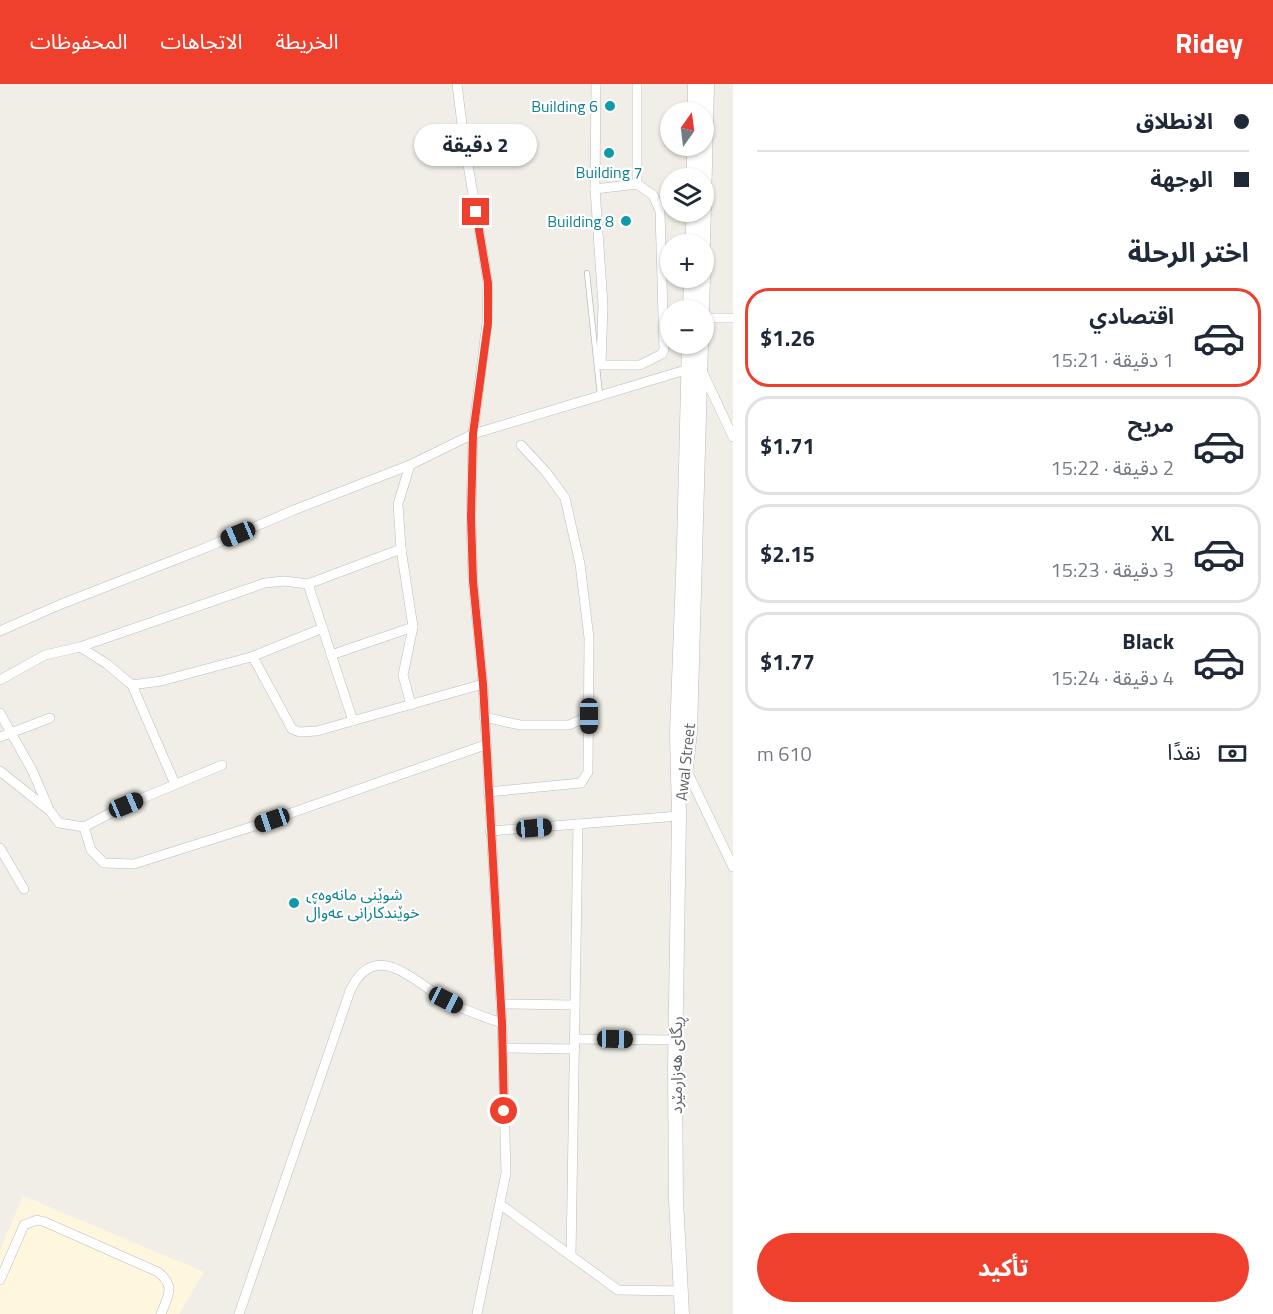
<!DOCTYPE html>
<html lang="ar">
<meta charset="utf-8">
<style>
:root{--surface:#fff;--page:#f2f2f3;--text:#1f2937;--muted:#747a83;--line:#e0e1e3;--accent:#ef402e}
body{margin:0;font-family:"Titillium Web","Noto Sans Arabic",sans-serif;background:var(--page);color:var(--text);direction:rtl;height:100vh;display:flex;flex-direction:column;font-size:22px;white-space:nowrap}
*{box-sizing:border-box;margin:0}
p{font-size:20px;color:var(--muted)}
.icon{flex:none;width:33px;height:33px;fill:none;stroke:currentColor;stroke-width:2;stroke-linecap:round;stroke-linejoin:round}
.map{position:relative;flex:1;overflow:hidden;direction:ltr}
.side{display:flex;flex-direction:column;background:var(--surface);width:540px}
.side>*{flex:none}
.top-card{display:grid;align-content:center;height:132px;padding:0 24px;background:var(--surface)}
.needle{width:39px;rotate:14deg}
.buttons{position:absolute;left:660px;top:18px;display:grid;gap:12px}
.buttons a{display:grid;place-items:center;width:54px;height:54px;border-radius:50%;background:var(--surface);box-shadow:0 2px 4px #0004;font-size:30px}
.end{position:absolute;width:27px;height:27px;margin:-14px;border:8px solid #ef402e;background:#fff;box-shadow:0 0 0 3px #fff}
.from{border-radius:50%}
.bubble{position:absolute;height:42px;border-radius:21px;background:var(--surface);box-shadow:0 2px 4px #0004;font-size:20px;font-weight:700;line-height:42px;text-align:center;direction:rtl}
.car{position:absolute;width:18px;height:36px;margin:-18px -9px;border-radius:8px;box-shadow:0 0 4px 2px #0007;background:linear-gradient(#222 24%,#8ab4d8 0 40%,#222 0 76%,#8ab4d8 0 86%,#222 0)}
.top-card b{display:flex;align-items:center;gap:21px;height:57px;font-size:22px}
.top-card b+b{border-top:2px solid var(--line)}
.top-card i{width:15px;height:15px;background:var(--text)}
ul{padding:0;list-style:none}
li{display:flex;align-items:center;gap:18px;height:99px;margin:0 12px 9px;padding:0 12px;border:3px solid var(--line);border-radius:24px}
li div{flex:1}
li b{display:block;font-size:22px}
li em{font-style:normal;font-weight:700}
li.on{border-color:var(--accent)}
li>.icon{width:54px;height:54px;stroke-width:1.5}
h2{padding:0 24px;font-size:27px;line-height:72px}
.pay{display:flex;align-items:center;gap:15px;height:66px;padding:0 24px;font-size:22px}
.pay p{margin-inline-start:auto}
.button{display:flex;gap:12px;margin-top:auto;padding:12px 24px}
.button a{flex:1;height:69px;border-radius:36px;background:var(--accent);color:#fff;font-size:24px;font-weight:700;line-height:69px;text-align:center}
header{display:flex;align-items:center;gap:36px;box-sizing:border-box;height:84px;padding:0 30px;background:var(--accent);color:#fff}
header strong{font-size:28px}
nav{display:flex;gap:33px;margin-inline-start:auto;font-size:21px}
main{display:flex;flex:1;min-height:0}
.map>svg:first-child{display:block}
.commercial{fill:#fff7dd}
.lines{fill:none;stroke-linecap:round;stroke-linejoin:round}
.service-casing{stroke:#b9bcc0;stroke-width:6}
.minor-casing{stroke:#b9bcc0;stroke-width:10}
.secondary-casing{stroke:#b8bbc0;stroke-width:15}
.service{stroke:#fff;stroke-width:4.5}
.minor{stroke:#fff;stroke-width:9}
.secondary{stroke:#fff;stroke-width:14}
.route{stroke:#ef402e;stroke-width:8}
.culture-dot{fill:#0f9aa8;stroke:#fff;stroke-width:2}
.labels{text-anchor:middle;stroke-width:4.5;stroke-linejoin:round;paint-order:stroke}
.culture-label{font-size:16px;fill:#0d838f;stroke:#fff;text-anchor:end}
.street-label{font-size:16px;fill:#5e6267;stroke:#fff}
</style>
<header>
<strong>Ridey</strong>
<nav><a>الخريطة</a><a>الاتجاهات</a><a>المحفوظات</a></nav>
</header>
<main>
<section class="side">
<div class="top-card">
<b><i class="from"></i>الانطلاق</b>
<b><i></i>الوجهة</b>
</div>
<h2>اختر الرحلة</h2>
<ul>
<li class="on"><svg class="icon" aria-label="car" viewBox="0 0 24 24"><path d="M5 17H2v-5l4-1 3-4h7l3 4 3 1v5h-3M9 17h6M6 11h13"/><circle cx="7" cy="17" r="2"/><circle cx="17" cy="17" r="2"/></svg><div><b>اقتصادي</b><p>1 دقيقة · 15:21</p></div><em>$1.26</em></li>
<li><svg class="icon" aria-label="car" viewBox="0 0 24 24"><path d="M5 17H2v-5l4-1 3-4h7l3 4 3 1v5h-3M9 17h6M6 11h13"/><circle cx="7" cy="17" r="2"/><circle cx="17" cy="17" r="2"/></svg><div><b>مريح</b><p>2 دقيقة · 15:22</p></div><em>$1.71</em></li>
<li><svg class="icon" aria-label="car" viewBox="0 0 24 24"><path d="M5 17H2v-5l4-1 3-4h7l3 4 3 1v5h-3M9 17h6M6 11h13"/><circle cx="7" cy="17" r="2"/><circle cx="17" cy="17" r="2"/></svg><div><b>XL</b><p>3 دقيقة · 15:23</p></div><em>$2.15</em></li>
<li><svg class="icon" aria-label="car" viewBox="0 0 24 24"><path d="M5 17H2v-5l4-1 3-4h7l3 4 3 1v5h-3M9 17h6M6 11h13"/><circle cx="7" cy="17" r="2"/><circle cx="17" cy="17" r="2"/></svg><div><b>Black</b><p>4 دقيقة · 15:24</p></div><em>$1.77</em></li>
</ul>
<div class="pay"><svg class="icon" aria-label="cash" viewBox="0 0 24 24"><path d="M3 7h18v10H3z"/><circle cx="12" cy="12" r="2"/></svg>نقدًا<p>610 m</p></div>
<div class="button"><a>تأكيد</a></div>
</section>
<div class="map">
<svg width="733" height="1230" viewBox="0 0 733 1230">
<rect width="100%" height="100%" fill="#f0eee6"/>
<path class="commercial" d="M23,1112L204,1188L179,1230H0V1166Z"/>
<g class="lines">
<defs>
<path id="service" d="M587,189L600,311"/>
<g id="minor">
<path d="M457,0L464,57L488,199L487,239L473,350L471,433L473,497L483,600L502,939L506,1089L477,1230"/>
<path d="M596,0L595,105L603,221L601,281H640L662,270L664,265L660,127L653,111L637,100V0"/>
<path d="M595,105L637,100"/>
<path d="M704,234H733"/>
<path d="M703,289L733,353"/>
<path d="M410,381L398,420L401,465L413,543L403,591L411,621"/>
<path d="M308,500L353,637"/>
<path d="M0,547L59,521L205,464L294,426L410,381L473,350L692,284"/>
<path d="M80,563L107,580L132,601L161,597L251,573L254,575L292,645L300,648L317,647L483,600"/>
<path d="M331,571L413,543"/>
<path d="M251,573L323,544"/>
<path d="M0,596L45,571L80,563L265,499L284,497L308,500L401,465"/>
<path d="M132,601L175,700"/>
<path d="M0,629L32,686L48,723"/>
<path d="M484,633L520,641H569L589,632"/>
<path d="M0,653L50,634"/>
<path d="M686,685L733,783"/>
<path d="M0,687L50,727L59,739L84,743L126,721L222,681"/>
<path d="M488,708L581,699L588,688L589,554L580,480L565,414L546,388L521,361"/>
<path d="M84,743L91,766L104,779L134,780L251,743L485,661"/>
<path d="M490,747L679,732"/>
<path d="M0,764L24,805"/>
<path d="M501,920L575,921"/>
<path d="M575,955L676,956"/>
<path d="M503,964L575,965"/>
<path d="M501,1121L618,1206L681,1207"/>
<path d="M571,1172L578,740"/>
<path d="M0,1196L24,1141L37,1136L45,1138L158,1188C176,1202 168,1212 161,1230"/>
<path d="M239,1230L350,907C375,853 414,898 446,916C464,926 483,933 502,939"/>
</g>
<g id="secondary">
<path d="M695,28V0"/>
<path d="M694,94V62"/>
<path d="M692,160L694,128"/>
<path d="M703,160L707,0"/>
<path d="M690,226L691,194"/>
<path d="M702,226L703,194"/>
<path d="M685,691L690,648L701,260"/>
<path d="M682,1230L676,1116L675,985L679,732L677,649L684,464L689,260"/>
</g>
</defs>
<use href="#service" class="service-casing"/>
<use href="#minor" class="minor-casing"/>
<use href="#secondary" class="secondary-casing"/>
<use href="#service" class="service"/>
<use href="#minor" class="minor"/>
<use href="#secondary" class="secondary"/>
</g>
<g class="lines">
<path class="route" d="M476,128L488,199V239L473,350L471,433L473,497L483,600L502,939L504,1027"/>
</g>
<g class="culture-dot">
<circle cx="610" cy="22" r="6"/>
<circle cx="609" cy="69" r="6"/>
<circle cx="626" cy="137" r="6"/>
<circle cx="294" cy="819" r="6"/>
</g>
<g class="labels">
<g class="culture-label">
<text x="598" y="28">Building 6</text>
<text x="609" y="94" text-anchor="middle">Building 7</text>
<text x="614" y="143">Building 8</text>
<text x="306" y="816" text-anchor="start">شوێنی مانەوەی<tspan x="306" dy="18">خوێندکارانی عەواڵ</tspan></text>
</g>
<g class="street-label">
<text transform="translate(685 678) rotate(-84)" y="6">Awal Street</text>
<text transform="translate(676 981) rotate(-90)" y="6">ڕیگای هەزارمێرد</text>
</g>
</g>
</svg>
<div class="buttons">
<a><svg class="needle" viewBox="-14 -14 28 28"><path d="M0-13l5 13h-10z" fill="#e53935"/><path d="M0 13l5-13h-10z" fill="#747a83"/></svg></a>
<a><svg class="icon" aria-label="layers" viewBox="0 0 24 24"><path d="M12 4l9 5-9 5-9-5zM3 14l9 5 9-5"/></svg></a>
<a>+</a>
<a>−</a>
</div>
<i class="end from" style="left:504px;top:1027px"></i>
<i class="end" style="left:476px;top:128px"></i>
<div class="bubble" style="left:414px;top:40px;width:123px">2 دقيقة</div>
<i class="car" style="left:238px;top:450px;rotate:247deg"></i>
<i class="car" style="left:589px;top:632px;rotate:180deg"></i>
<i class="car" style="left:126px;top:721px;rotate:67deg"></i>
<i class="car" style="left:272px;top:736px;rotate:251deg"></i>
<i class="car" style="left:534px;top:744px;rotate:85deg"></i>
<i class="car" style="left:446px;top:916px;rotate:117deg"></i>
<i class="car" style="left:615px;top:955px;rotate:91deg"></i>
</div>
</main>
